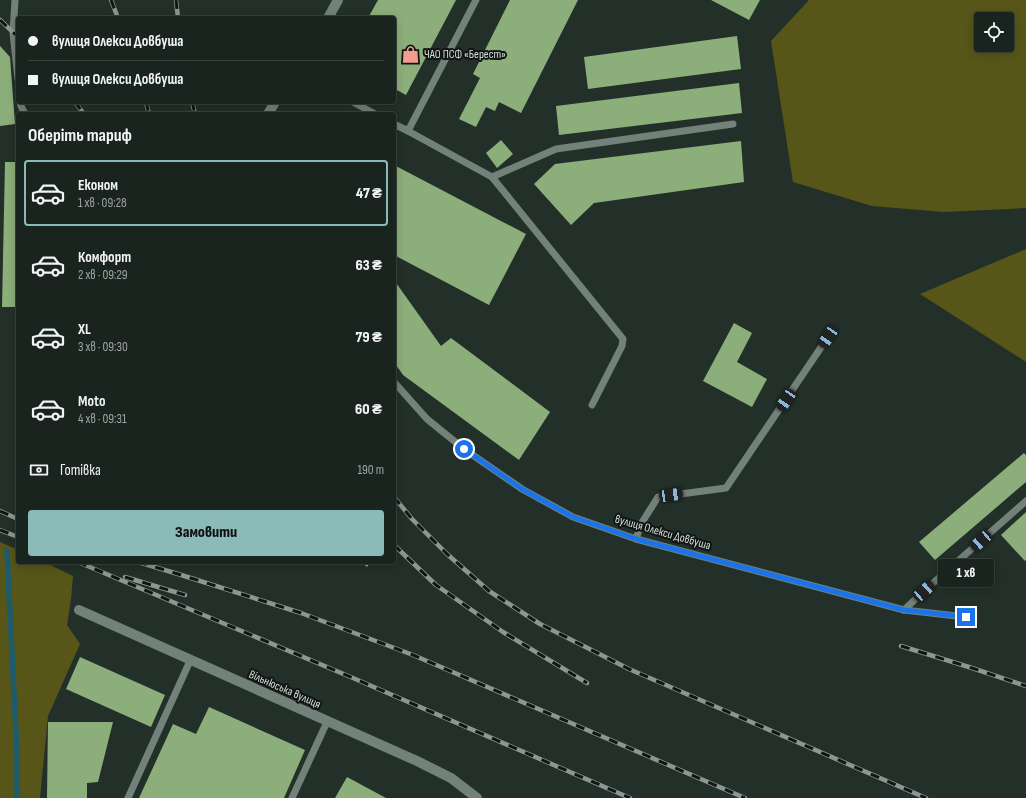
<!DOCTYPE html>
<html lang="uk">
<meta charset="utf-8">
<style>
:root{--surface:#1a241f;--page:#27302c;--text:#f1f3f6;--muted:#9fa4a4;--line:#38413d;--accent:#8bbbb9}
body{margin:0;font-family:"Sofia Sans Condensed",sans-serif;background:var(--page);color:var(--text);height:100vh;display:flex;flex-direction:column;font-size:15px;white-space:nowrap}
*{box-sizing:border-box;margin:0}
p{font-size:13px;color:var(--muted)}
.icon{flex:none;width:22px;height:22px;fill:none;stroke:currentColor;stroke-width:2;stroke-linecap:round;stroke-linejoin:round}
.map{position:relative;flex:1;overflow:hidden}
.drawer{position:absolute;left:16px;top:112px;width:380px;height:452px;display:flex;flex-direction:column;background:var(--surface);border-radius:4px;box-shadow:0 2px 10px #0003,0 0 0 1px var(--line)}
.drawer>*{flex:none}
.hud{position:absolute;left:16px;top:16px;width:380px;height:88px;border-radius:4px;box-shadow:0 2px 10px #0003,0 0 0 1px var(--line);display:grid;align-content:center;height:88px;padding:0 12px;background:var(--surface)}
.fabs{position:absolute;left:974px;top:12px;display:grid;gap:8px}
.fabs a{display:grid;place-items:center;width:40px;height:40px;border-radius:4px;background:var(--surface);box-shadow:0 2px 10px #0003,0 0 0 1px var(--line);font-size:20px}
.end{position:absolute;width:18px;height:18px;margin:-9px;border:5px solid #1a73e8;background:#fff;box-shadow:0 0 0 2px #fff}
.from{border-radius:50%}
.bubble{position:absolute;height:28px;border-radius:4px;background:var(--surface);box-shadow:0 2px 10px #0003,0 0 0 1px var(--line);font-size:13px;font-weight:800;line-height:28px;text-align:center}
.car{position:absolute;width:12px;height:24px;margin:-12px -6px;border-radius:5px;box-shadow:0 0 3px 1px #0007;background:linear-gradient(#222 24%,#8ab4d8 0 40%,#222 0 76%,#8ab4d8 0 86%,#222 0)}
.hud b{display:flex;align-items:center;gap:14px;height:38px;font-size:15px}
.hud b+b{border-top:1px solid var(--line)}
.hud i{width:10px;height:10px;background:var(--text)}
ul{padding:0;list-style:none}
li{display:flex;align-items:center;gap:12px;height:66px;margin:0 8px 6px;padding:0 4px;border:2px solid transparent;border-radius:4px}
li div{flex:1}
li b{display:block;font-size:15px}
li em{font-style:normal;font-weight:800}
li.active{border-color:var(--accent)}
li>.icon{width:36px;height:36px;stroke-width:1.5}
h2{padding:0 12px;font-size:18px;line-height:48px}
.pay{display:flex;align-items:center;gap:10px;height:44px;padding:0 12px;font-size:15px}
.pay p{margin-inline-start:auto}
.primary-button{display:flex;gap:8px;margin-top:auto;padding:8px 12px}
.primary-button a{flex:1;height:46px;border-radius:4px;background:var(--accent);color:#111;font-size:16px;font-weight:800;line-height:46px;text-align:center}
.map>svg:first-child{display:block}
.forest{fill:#575618;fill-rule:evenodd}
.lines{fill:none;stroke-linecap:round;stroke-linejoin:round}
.stream{stroke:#1e5c6b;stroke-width:5.5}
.building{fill:#8cae7a}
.service{stroke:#728179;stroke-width:7}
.minor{stroke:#728179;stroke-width:10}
.rail-casing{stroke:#8c9791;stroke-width:4.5}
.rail{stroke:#101613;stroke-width:3;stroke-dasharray:9;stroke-linecap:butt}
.route{stroke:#1a73e8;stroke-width:5}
.labels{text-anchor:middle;stroke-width:4;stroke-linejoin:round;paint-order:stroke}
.poi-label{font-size:12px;fill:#d5ded9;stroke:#101613;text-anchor:start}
.street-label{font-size:12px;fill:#d5ded9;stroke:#101613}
</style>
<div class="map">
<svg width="1026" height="798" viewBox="0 0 1026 798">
<rect width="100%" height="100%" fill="#223029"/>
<g class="forest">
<path d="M809,0H1026V208L944,212L872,206L793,182L771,41ZM981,19H1007V45H981Z"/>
<path d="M1026,249V362L920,294Z"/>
<path d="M0,542L18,550V562H44L73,576L71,599L67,625L80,644L48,716L40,798H0Z"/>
</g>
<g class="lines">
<path class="stream" d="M7,551L17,754V798"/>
</g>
<g class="building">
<path d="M378,0H456L406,95L395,89L394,91V18H368Z"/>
<path d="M510,0H578L521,113L499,102L495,111L486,107L476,127L459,119L480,78L473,74Z"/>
<path d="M711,0H760L749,20Z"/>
<path d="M737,36L741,69L588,89L584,57Z"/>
<path d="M0,46L10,57L15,124L0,126Z"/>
<path d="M739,83L742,113L559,135L556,106Z"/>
<path d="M501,140L513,154L497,168L486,153Z"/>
<path d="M741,141L744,182L594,203L571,225L534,184L555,164Z"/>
<path d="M5,162H18V307H2Z"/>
<path d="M394,165L526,234L489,305L394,255Z"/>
<path d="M394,280L441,346L451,338L550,412L519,460L403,375L394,362Z"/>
<path d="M734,323L752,333L737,362L767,379L752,407L703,381Z"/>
<path d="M1024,453L1026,455V482L935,560L919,542Z"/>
<path d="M1026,512V560L1025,561L1001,535Z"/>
<path d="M361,562H371L367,567Z"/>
<path d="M80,657L165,695L151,727L66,689Z"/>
<path d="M209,707L305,750L284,798H139L173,724L196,734Z"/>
<path d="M48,722H113L98,782L87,783V798H47Z"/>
<path d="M347,777L386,798H335Z"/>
</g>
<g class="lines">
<g class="service">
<path d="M15,0L13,33L18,79"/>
<path d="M20,102L21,106L25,114"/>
<path d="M353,102L375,114"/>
<path d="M394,124L408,131L476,0"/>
<path d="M408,131L492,177L623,339L622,346L592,405"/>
<path d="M492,177L556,149L733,124"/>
<path d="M394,382L427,419L464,449L522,489L573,517L636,539L904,610L966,617"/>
<path d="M636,539L641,524L658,497L726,488L828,337"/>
<path d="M904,610L924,591L1026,501"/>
<path d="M128,798L190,661"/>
<path d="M292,798L327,722"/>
</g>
<g class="minor">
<path d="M328,18L338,0"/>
<path d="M268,114L275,102"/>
<path d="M79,610L417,761L451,778L477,798"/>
</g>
<defs>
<g id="rail">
<path d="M111,0L118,18"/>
<path d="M176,0L178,18"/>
<path d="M0,20L18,37"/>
<path d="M75,102L84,114"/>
<path d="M146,102L149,114"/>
<path d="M192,102L195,114"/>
<path d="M394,497L412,519L447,554L489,591L540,624L629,669L926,798"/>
<path d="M0,511L18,519"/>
<path d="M0,530L18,537"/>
<path d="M394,545L436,585L503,632L587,683"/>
<path d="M78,562L353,678L630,798"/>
<path d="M138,562L178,574L301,613L413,655L745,798"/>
<path d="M125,577L185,595"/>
<path d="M901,646L972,668L1026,686"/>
</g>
</defs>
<use href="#rail" class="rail-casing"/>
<use href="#rail" class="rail"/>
</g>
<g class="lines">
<path class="route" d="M464,449L522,489L573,517L636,539L904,610L966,617"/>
</g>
<defs>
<symbol id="shop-bare" viewBox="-9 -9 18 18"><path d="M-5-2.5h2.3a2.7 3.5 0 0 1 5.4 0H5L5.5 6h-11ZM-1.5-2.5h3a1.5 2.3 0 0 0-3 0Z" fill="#f59c91" stroke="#101613" stroke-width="2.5" paint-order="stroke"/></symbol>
</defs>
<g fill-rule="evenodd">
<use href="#shop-bare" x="398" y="42" width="25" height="25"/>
</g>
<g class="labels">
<g class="poi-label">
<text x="424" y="58">ЧАО ПСФ «Берест»</text>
</g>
<g class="street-label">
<text transform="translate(663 532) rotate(16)" y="4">вулиця Олекси Довбуша</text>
<text transform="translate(285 689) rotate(24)" y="4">Вільнюська вулиця</text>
</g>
</g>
</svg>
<div class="fabs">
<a><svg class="icon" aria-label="locate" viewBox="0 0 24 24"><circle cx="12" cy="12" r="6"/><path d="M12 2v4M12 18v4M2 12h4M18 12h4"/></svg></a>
</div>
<i class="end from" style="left:464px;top:449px"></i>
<i class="end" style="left:966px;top:617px"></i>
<div class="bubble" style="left:938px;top:559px;width:56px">1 хв</div>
<i class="car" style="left:828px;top:337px;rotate:214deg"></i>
<i class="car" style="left:786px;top:400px;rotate:214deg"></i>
<i class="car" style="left:671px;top:495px;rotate:82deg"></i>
<i class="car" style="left:981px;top:541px;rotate:228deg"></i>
<i class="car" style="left:924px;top:591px;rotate:48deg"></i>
<div class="hud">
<b><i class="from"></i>вулиця Олекси Довбуша</b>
<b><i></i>вулиця Олекси Довбуша</b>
</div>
<section class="drawer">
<h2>Оберіть тариф</h2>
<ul>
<li class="active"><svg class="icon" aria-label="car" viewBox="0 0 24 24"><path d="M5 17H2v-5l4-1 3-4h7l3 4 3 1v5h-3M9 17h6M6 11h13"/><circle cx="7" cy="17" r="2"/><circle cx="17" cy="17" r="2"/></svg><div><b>Економ</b><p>1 хв · 09:28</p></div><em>47 ₴</em></li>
<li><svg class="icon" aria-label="car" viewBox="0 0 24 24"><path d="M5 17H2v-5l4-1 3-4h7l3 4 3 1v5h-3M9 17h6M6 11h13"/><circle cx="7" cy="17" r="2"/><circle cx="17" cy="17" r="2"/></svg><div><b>Комфорт</b><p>2 хв · 09:29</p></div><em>63 ₴</em></li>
<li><svg class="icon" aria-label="car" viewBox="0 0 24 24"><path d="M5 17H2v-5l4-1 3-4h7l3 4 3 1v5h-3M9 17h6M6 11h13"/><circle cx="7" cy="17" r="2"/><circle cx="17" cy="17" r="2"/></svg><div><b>XL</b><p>3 хв · 09:30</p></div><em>79 ₴</em></li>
<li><svg class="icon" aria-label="car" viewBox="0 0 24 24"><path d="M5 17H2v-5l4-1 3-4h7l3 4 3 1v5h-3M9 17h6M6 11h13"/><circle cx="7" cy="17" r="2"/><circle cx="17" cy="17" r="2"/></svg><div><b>Moto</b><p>4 хв · 09:31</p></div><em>60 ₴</em></li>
</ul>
<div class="pay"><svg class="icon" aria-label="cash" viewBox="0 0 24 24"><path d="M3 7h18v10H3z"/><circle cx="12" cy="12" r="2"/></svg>Готівка<p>190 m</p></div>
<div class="primary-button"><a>Замовити</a></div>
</section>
</div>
